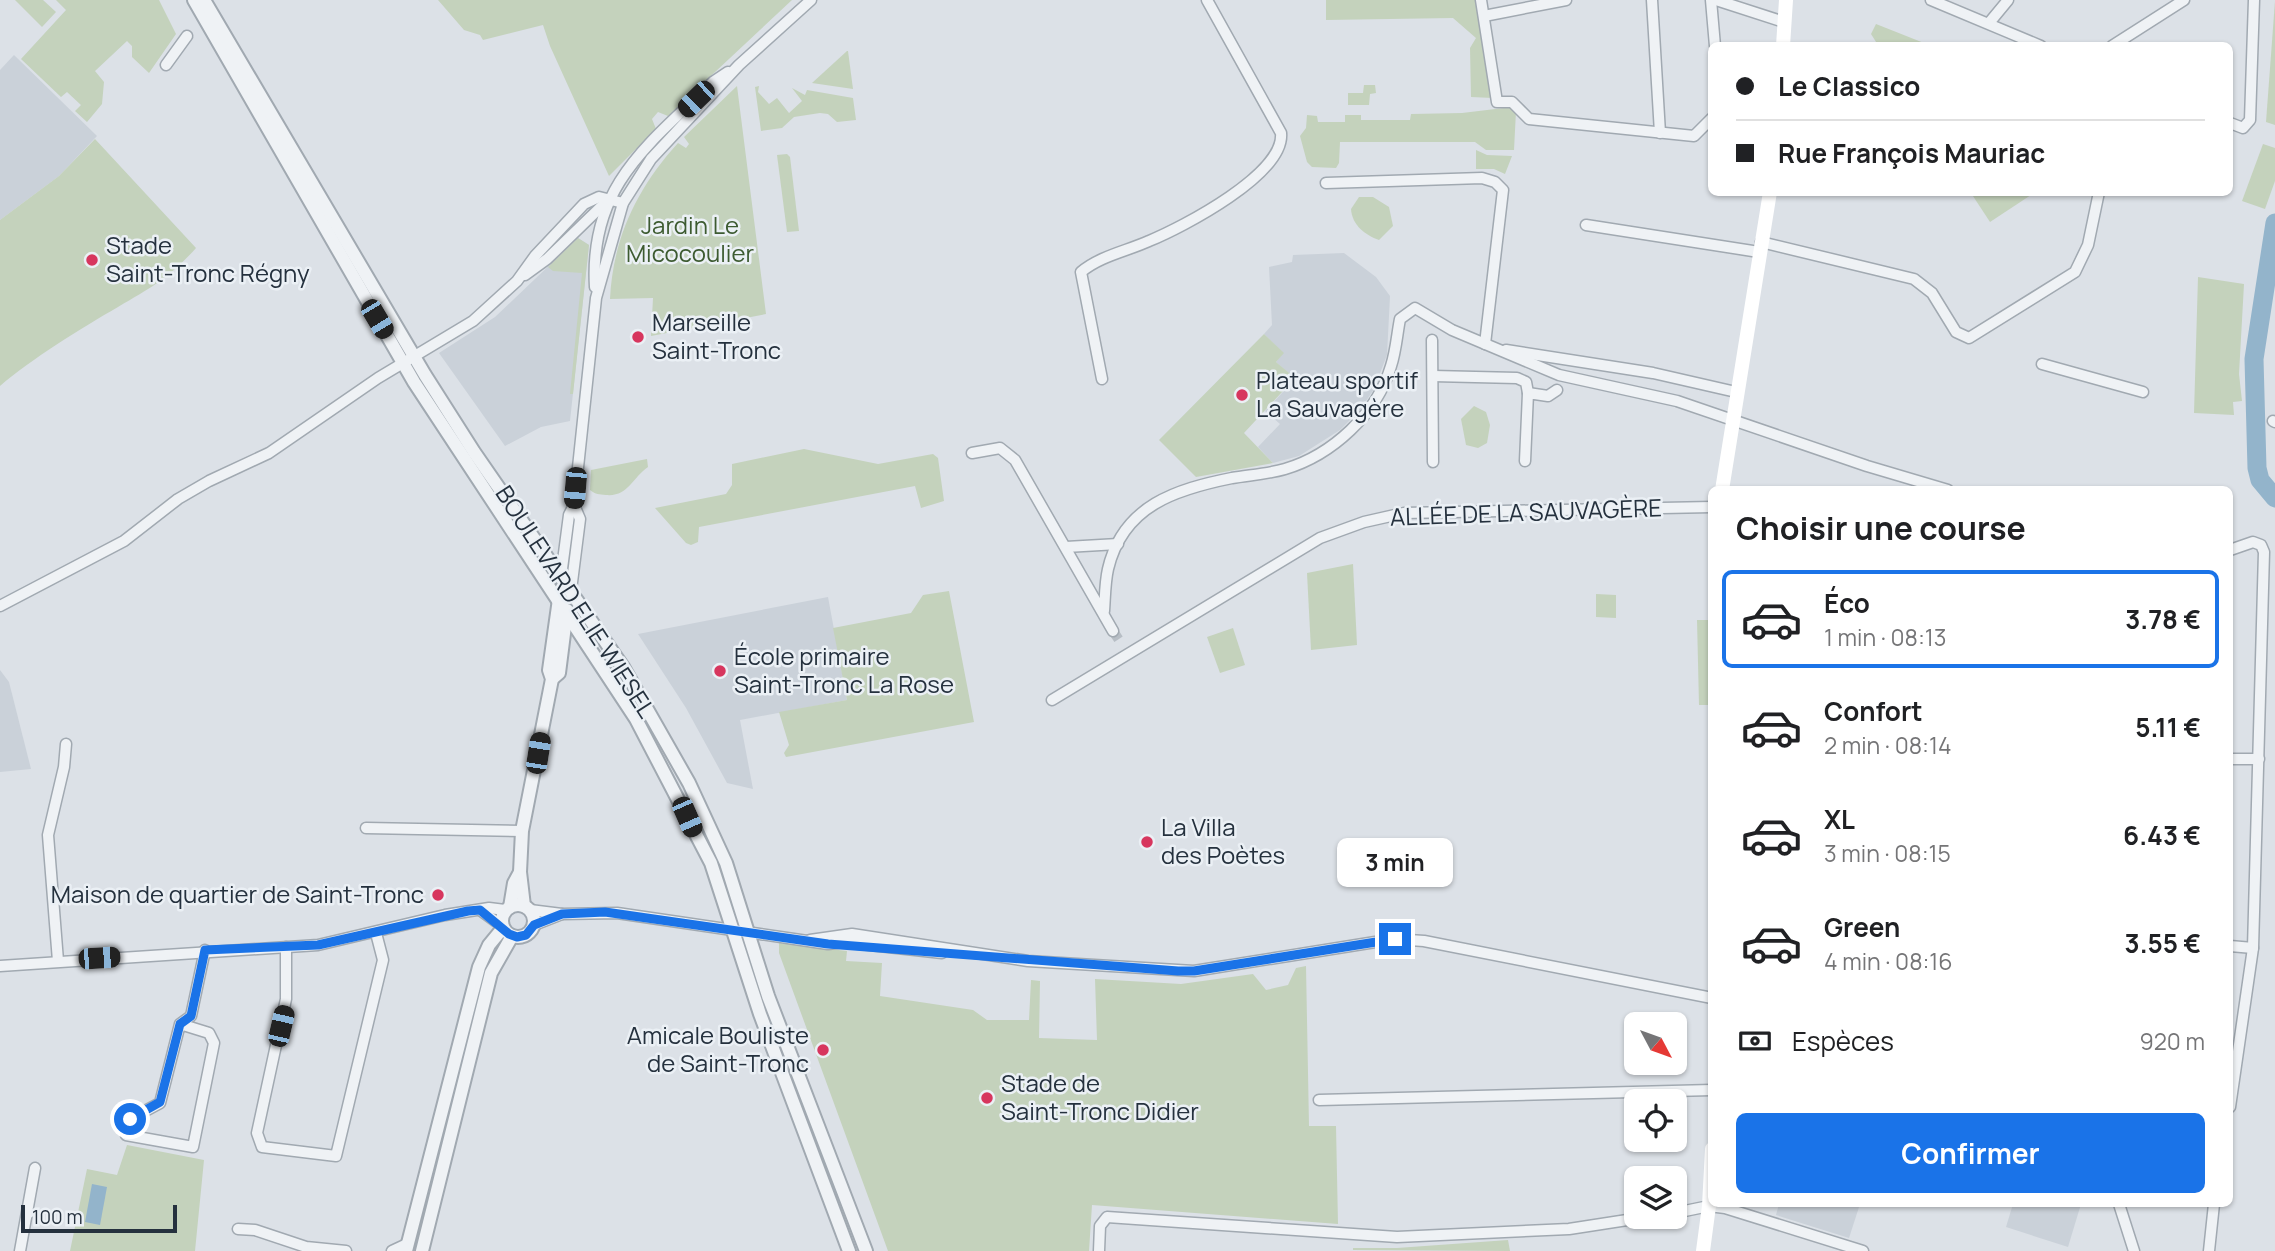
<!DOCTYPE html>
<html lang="fr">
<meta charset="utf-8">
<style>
:root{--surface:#fff;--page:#f6f6f6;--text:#202124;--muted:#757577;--line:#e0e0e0;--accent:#1a73e8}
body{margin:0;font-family:Manrope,sans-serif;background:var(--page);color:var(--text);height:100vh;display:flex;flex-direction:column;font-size:26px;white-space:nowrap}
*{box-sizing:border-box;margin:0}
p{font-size:23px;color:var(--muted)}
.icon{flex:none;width:38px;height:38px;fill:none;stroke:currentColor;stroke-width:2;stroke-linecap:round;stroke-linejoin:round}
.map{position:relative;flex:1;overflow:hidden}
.side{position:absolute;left:1708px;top:486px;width:525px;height:721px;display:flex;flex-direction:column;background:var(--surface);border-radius:10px;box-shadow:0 2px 5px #0004}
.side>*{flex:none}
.top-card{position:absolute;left:1708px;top:42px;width:525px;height:154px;border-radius:10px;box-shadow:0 2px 5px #0004;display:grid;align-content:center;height:154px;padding:0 28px;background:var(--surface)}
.needle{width:46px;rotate:131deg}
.fabs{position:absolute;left:1624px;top:1012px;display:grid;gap:14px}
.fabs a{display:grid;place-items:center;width:63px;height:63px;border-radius:10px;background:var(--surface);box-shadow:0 2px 5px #0004;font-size:35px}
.scale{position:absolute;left:21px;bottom:18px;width:156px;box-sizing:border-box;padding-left:7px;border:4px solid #25313e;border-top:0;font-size:19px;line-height:24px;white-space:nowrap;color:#25313e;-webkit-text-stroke:5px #ebf0f5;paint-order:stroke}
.end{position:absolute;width:32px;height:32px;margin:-16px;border:9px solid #1a73e8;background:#fff;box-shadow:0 0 0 4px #fff}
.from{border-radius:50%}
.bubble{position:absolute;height:49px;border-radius:10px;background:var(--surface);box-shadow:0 2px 5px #0004;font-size:23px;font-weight:700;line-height:49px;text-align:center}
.car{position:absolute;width:21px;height:42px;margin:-21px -10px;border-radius:9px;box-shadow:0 0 5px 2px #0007;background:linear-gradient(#222 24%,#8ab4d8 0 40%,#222 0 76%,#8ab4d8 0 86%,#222 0)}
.top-card b{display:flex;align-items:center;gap:24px;height:66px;font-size:26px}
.top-card b+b{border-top:2px solid var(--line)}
.top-card i{width:18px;height:18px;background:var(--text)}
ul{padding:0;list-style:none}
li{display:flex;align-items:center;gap:21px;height:98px;margin:0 14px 10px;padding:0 14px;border:4px solid transparent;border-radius:10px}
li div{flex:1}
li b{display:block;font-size:26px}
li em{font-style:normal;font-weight:700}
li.active{border-color:var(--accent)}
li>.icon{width:63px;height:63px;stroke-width:1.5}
h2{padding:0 28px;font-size:32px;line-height:84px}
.pay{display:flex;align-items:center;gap:18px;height:77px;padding:0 28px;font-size:26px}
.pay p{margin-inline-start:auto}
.action{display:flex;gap:14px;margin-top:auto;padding:14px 28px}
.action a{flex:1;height:80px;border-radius:10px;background:var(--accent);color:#fff;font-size:28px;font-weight:700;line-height:80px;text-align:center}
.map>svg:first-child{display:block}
.built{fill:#cad1d9}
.green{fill:#c4d2bc}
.water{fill:#93b4cb}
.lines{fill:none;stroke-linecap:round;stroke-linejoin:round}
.river{stroke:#93b4cb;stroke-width:19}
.minor-tunnel{stroke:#b7bec5;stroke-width:10;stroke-dasharray:10 5;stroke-linecap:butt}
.minor-casing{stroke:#a1a9b1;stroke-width:13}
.tertiary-casing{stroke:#a1a9b1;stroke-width:16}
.minor{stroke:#eff2f5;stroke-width:10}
.tertiary{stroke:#eff2f5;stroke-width:12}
.secondary{stroke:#fff;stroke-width:14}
.route{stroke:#1a73e8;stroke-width:9}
.poi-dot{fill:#d7365e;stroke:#ebf0f5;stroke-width:2.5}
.labels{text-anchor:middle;stroke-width:5;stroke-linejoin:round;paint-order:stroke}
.park-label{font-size:24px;fill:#3d5b31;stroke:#ebf0f5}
.poi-label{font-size:24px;fill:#25313e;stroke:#ebf0f5;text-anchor:start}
.street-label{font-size:24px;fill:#25313e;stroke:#ebf0f5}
</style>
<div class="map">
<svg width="2275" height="1251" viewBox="0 0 2275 1251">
<rect width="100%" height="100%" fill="#dce1e7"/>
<g class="built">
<path d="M14,55L97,136L59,176L0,220V70Z"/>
<path d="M578,238L589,245L570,421L541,427L505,446L439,353L495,317Z"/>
<path d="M1344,253L1376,277L1390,296L1387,355L1374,389L1360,410L1340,430L1299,456L1273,463L1258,447L1280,424L1265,411L1295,379L1276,362L1283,353L1264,334L1272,325L1269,267L1292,262L1293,255Z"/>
<path d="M828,597L847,700L740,720L753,789L727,783L686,708L638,634Z"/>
<path d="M0,670L9,682L31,769L0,772Z"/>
<path d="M1779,1204H1860L1849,1238L1776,1215Z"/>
<path d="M2013,1204H2081L2068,1247L2006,1227Z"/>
</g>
<g class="green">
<path d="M15,0H43L56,12L42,27Z"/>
<path d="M56,0H159L176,34L149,73L132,57V46L127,41L95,71L104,82L102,104L87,122L75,111L81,105L67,92L61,97L21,59L66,10Z"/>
<path d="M438,0H792L668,116L658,112L652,119L656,129L609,176L550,46L543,25L483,40L480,35L464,30Z"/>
<path d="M1326,0H1478L1493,98L1471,97L1470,48L1476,38L1453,18L1326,20Z"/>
<path d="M2275,1V125L2266,122Z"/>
<path d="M1876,24L1929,45H1878L1871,34Z"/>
<path d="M848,51L853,89L812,83L847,51Z"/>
<path d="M1364,85H1375L1376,93L1370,94L1369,105H1348V93H1363Z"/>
<path d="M737,86L766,314L651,336L653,298L610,299C613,238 637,188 678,143L686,148L689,144L684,137Z"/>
<path d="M759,86L758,92L769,104L777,98L789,113L802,101L792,88L805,95L807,90L853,98L856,120L837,122L828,114L820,113L794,117L782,128L761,131L755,87Z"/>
<path d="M1512,107L1516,111L1514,150H1486L1475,142H1340L1339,163L1336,168L1312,167L1307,162L1300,136L1306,128L1307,115L1317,116L1318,122H1345V115H1361V120H1410L1411,114L1462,113Z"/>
<path d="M95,139L196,248C169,278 152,287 118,307C83,327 30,360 0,386V220L59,176Z"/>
<path d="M2263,144L2275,148V181L2265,209L2242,201Z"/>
<path d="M1476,150L1487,155L1512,156L1505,174L1494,169H1476Z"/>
<path d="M787,154L790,157L799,231L787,232L777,155Z"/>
<path d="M1971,193H2034L1990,222Z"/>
<path d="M1359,197H1373L1389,207L1393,226L1379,240C1365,235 1352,225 1351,209Z"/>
<path d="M578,238L589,245L573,394H570L582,273L553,271L548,267Z"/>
<path d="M2198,277L2244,284L2239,374L2242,401L2233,402L2234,415L2194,413Z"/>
<path d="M1264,334L1284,353L1276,362L1295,378L1244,433L1273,463L1196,477L1159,440Z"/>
<path d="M1474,406L1486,412L1490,425L1487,443L1478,448L1466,445L1461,419Z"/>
<path d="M804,449L878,464L933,454L938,458L944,501L921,508L915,486L699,527L698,542L691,545L686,543L655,508L726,494L732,485V464Z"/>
<path d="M647,459L648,467C632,478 628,497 606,495C599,494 596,495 590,490L591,470Z"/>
<path d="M1353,564L1357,645L1311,650L1307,573Z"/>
<path d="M949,591L974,722L786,757L784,753L789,745L779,712L847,700L833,628L911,613L923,595Z"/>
<path d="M1596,594L1616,595V618L1596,617Z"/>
<path d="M1697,620H1709L1710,705H1699Z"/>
<path d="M1233,628L1245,665L1220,673L1207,637Z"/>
<path d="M779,943L847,951L846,961L882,963L880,996L973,1010L987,1020H1029L1031,980L1040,981L1039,1038L1097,1040L1095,979L1181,984L1253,974L1266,990L1288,985L1296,968L1306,966L1309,1126H1336L1338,1224L1092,1205L1089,1251H888L779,953Z"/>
<path d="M127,1145L204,1160L195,1251H70L87,1169L117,1175Z"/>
<path d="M1508,1240L1510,1251L1353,1250V1248H1397Z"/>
</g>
<path class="water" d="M92,1184L107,1187L100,1225L85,1222Z"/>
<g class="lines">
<path class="river" d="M2275,223L2254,359L2257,468L2260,480L2275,498"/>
<path class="minor-tunnel" d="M1113,631L1121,643"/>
<defs>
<g id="minor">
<path d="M1481,0L1497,102H1512L1529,119L1694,136L1712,118"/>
<path d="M1652,0L1660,133"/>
<path d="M1711,0L1715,46"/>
<path d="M1716,0L1784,22"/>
<path d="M1931,0L2041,46"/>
<path d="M1484,16L1566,0"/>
<path d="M1989,23L2008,0"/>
<path d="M2112,46L2184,0"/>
<path d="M166,65L187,36"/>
<path d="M2230,123L2243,128L2250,120L2254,0"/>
<path d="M1326,183L1482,178L1495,182L1503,190L1485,344"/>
<path d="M1586,225L1759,252"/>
<path d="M1761,242L1914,279L1932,293L1956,332L1969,338L2075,272L2088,245L2099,192"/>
<path d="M525,275L547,259L609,199"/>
<path d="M595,287C589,186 648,145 713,82L728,72"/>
<path d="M1432,340L1433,462"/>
<path d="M1506,350L1653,373L1736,392"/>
<path d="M2042,364L2143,392"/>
<path d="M1433,376L1517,378L1526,382L1528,393"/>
<path d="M1102,379L1081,272C1100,256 1127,251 1149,241C1183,227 1285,174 1281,133L1207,0"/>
<path d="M2273,421L2275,422"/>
<path d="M972,453L1000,448L1015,460L1113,631"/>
<path d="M1525,461L1528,393L1548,396L1557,390"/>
<path d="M1066,547L1118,544"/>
<path d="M2230,550L2253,542L2261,545L2264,552L2253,948L2230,1107"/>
<path d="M561,576L569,515L574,505L596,298L623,203L651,159L739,65L811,0"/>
<path d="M571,590L580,519L574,505"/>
<path d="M0,606L124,541L178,499L209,481L269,453L378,378L473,321L517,281L535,256L584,204L599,197L623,203"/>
<path d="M1104,611C1105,597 1105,582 1108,569C1123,505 1177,489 1232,478C1250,475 1268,474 1285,469C1332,455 1377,414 1391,366C1396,351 1397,334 1400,319L1415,308L1452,330L1559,375L1677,401L1867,466L1948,490"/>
<path d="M1052,700L1320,538L1364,522L1404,513L1712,507"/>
<path d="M2230,759H2259"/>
<path d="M366,828L522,831"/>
<path d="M480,910L502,926"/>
<path d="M530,910L562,914L617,913L828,944L843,942L942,953"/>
<path d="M534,925L562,914"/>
<path d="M810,940L852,934L1028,961L1194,971L1394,939L1424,941L1712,998"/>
<path d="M2230,946L2253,948"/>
<path d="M286,947V999L257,1133L262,1147L336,1156L383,960L376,933"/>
<path d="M58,961L48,835L64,767L66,744"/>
<path d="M0,966L318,945L445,915L489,908L505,910"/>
<path d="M180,1024L209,1033L214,1043L193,1147L126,1135L130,1119L160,1103L180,1024L191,1016L205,950"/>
<path d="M1319,1100L1712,1090"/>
<path d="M2119,1204L2134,1251"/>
<path d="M1675,1213L1709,1206L1725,1208L1863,1251"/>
<path d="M238,1229L255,1230L306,1247L346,1251"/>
<path d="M20,1251L35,1168"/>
<path d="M392,1251L407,1244"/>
<path d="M1099,1251L1100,1226L1107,1217L1397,1237L1569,1229L1653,1216"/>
<path d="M2209,1251L2214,1204"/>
</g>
<g id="tertiary">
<path d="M194,0L414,382L636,719L711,863L760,1014L849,1251"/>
<path d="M204,0L425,375L474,452L623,667L689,783L726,863L768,996L866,1251"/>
<path d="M552,679L559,673L567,610"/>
<circle cx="518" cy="921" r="16"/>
<path d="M524,906L520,872L522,831L552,679L549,670L559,599"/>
<path d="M510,907L514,883L520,872"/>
<path d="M406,1251L479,967L489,945L503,928"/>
<path d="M422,1251L491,973L512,936"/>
</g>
</defs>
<use href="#minor" class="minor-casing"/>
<use href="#tertiary" class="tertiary-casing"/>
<use href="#minor" class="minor"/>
<use href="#tertiary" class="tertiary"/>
<g class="secondary">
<path d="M1783,46L1786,0"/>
<path d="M1722,490L1770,192"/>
<path d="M1703,1251L1709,1206L1712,1149"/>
</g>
</g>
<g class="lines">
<path class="route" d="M130,1119L160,1102L180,1024L191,1016L205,950L318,945L468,911L480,910L509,934L517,937L526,935L534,925L562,914L605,912L828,944L1178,971H1194L1395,939"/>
</g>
<g class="poi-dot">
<circle cx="92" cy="260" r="7"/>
<circle cx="638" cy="337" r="7"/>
<circle cx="1242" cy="395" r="7"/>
<circle cx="720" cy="671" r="7"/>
<circle cx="1147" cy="842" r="7"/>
<circle cx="438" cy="895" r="7"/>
<circle cx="823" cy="1050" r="7"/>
<circle cx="987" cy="1098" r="7"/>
</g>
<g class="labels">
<g class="park-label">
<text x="690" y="234">Jardin Le<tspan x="690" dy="28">Micocoulier</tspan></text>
</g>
<g class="poi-label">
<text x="106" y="254">Stade<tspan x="106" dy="28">Saint-Tronc Régny</tspan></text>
<text x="652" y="331">Marseille<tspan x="652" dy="28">Saint-Tronc</tspan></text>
<text x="1256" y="389">Plateau sportif<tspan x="1256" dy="28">La Sauvagère</tspan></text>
<text x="734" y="665">École primaire<tspan x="734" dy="28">Saint-Tronc La Rose</tspan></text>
<text x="1161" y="836">La Villa<tspan x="1161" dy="28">des Poètes</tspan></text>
<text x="424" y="903" text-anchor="end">Maison de quartier de Saint-Tronc</text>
<text x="809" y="1044" text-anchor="end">Amicale Bouliste<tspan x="809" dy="28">de Saint-Tronc</tspan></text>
<text x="1001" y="1092">Stade de<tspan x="1001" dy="28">Saint-Tronc Didier</tspan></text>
</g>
<g class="street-label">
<text transform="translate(1526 513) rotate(-2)" y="8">ALLÉE DE LA SAUVAGÈRE</text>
<text transform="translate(575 602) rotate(57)" y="8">BOULEVARD ELIE WIESEL</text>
</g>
</g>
</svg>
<div class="fabs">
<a><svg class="needle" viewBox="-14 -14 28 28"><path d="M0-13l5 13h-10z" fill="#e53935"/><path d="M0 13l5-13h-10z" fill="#757577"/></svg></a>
<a><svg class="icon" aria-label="locate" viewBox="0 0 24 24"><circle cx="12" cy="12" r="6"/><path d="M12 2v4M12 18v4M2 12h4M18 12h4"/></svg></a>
<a><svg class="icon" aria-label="layers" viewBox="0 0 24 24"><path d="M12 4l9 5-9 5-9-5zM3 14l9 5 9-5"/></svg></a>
</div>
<div class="scale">100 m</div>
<i class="end from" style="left:130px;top:1119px"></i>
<i class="end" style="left:1395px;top:939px"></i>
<div class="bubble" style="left:1337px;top:838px;width:116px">3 min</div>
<i class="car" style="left:696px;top:99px;rotate:226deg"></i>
<i class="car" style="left:377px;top:319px;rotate:149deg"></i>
<i class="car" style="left:575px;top:488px;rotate:185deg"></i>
<i class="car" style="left:538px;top:753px;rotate:9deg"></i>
<i class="car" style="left:687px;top:817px;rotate:156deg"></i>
<i class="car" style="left:99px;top:958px;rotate:86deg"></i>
<i class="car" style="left:281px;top:1026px;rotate:13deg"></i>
<div class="top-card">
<b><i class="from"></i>Le Classico</b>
<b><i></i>Rue François Mauriac</b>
</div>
<section class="side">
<h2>Choisir une course</h2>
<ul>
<li class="active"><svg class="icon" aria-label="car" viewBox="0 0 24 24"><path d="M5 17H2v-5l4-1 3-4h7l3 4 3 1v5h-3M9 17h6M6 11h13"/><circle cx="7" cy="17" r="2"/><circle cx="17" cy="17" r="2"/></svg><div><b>Éco</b><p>1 min · 08:13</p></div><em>3.78 €</em></li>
<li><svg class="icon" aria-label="car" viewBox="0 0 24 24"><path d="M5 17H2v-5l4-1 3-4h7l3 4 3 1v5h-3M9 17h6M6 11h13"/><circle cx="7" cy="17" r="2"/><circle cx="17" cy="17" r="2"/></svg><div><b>Confort</b><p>2 min · 08:14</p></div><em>5.11 €</em></li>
<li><svg class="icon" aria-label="car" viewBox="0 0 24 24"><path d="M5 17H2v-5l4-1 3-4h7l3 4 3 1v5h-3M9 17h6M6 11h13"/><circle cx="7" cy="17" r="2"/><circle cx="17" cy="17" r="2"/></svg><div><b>XL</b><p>3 min · 08:15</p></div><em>6.43 €</em></li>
<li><svg class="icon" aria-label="car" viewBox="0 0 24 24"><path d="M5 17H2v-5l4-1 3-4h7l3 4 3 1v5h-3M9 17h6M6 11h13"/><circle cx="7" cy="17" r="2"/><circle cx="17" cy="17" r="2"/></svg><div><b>Green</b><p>4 min · 08:16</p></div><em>3.55 €</em></li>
</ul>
<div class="pay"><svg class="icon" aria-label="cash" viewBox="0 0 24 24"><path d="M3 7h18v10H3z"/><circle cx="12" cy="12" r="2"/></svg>Espèces<p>920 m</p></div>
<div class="action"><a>Confirmer</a></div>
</section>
</div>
